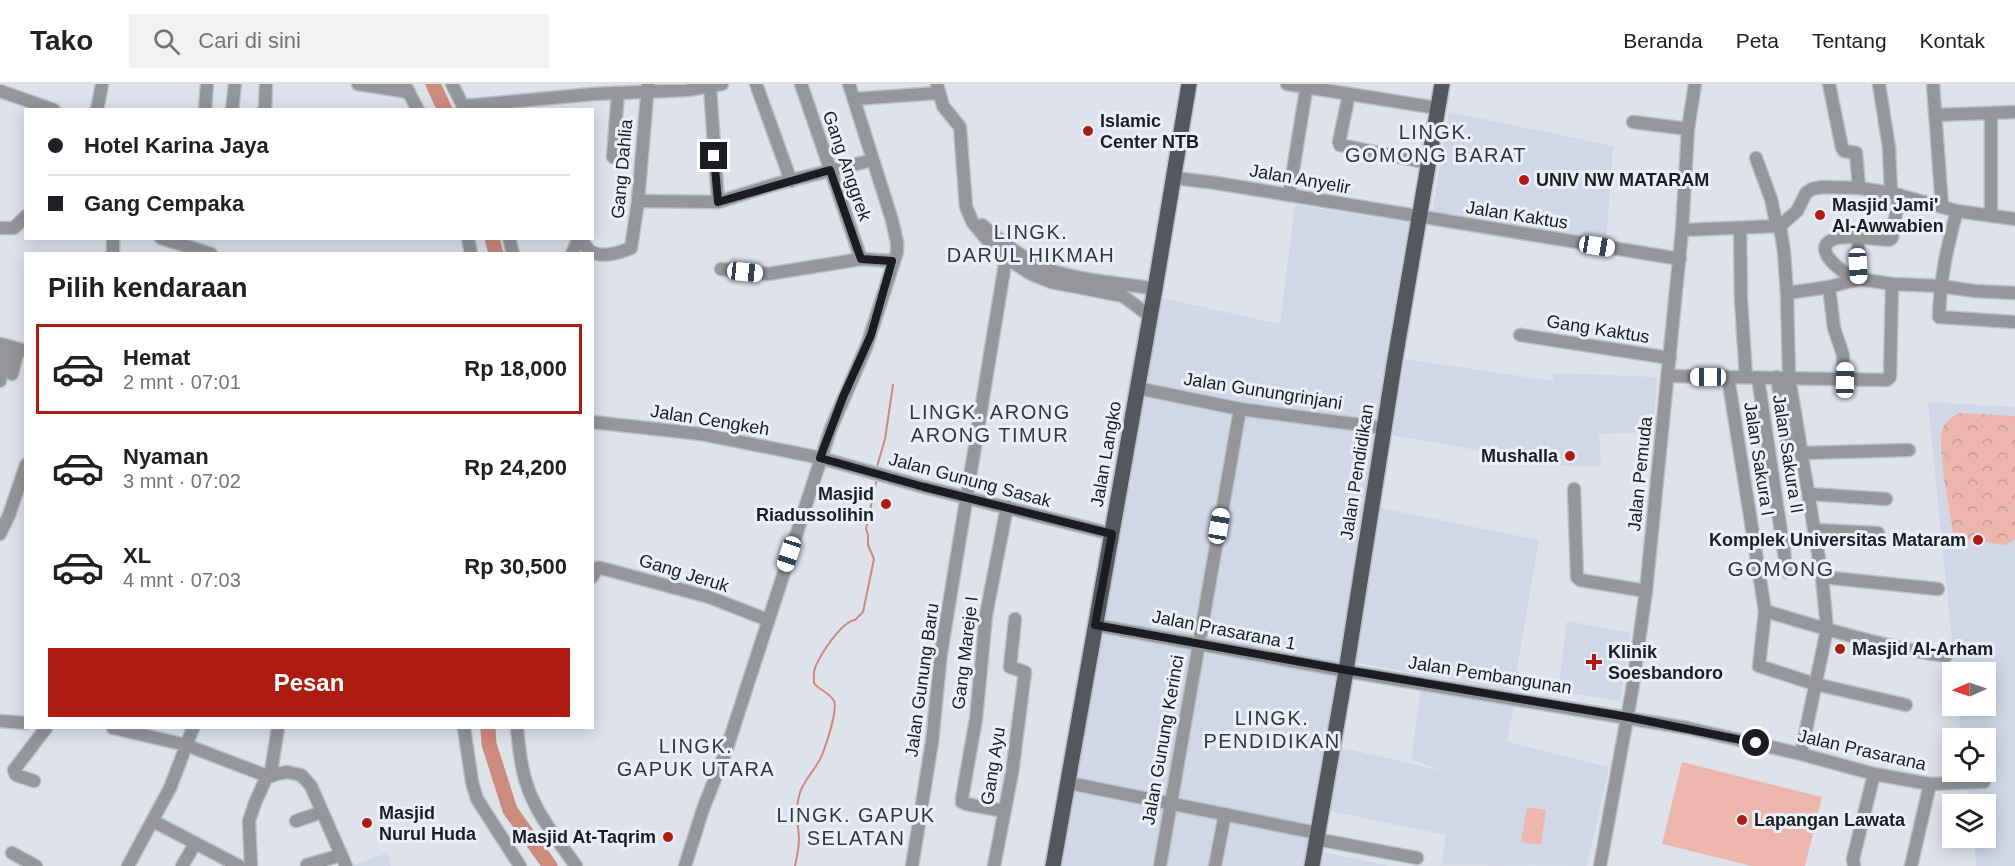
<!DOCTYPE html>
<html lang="id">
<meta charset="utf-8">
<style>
:root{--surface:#fff;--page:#f2f2f2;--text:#202124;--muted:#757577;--line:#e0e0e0;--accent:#ac1c11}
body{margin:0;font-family:Helvetica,sans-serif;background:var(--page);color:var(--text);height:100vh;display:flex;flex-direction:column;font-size:22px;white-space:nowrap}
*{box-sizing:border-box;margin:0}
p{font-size:20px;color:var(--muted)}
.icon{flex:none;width:33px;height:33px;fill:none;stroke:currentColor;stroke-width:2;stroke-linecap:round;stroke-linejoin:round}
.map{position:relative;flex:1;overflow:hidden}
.details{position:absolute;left:24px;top:168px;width:570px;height:477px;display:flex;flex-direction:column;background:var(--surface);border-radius:0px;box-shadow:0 3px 15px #0003}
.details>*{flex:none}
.banner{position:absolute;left:24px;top:24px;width:570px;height:132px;border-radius:0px;box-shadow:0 3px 15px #0003;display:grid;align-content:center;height:132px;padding:0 24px;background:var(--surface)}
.needle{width:39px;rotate:268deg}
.buttons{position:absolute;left:1942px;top:578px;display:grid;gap:12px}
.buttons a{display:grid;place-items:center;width:54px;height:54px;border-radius:0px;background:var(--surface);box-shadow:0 3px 15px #0003;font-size:30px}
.end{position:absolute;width:27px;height:27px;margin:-14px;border:8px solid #1c1d20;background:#fff;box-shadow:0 0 0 3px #fff}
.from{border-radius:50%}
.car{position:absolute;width:18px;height:36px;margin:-18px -9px;border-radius:8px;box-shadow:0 0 4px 2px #0007;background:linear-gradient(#fff 24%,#345 0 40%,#fff 0 76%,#345 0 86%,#fff 0)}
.banner b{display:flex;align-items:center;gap:21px;height:57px;font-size:22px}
.banner b+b{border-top:2px solid var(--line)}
.banner i{width:15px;height:15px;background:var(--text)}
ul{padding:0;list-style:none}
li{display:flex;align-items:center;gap:18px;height:90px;margin:0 12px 9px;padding:0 12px;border:3px solid transparent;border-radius:0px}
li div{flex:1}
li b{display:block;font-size:22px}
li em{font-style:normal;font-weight:600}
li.on{border-color:var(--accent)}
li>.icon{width:54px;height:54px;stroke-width:1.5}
h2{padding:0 24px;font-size:27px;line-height:72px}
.primary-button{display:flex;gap:12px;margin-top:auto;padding:12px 24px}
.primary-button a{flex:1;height:69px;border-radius:0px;background:var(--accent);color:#fff;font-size:24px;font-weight:600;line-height:69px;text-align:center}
header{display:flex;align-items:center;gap:36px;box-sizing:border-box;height:84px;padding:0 30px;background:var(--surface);border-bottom:2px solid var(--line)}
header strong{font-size:28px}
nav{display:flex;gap:33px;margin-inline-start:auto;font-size:21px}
.search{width:420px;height:54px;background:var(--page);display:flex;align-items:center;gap:15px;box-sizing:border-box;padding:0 21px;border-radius:0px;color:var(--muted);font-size:22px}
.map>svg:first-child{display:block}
.built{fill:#d0d8e7}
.green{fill:#ecb6ac}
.park{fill:url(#park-crowns)}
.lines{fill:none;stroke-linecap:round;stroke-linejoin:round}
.stream{stroke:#cd8a7f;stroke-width:2}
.river{stroke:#cd8a7f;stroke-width:15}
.minor-casing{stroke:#bbbfc6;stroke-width:15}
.major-casing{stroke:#bbbfc6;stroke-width:18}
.minor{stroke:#949699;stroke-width:12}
.major{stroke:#54575e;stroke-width:15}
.route{stroke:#1c1d20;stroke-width:8}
.poi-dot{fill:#ac1c11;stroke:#ebeff9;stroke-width:2}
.labels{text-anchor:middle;stroke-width:6;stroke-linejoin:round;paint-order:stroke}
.poi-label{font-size:18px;font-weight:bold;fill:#1c1d20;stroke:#ebeff9;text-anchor:start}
.street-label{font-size:18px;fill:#1c1d20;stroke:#ebeff9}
.neighbourhood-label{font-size:20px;letter-spacing:1.5px;fill:#34373e;stroke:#ebeff9}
.quarter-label{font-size:21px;letter-spacing:1.5px;fill:#34373e;stroke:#ebeff9}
</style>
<header>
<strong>Tako</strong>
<div class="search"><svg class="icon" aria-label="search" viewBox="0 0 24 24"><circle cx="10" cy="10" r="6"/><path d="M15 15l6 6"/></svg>Cari di sini</div>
<nav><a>Beranda</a><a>Peta</a><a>Tentang</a><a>Kontak</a></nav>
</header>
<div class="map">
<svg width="2015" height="782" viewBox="0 0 2015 782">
<defs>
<pattern id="park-crowns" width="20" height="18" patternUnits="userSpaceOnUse" patternTransform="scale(1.5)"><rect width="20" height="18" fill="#ecb6ac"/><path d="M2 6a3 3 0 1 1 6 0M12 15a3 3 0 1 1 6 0" fill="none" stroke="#ca9c94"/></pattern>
</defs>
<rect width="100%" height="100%" fill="#dee2eb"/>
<g class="built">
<path d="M1449,28L1613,62L1606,160L1432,130Z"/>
<path d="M1295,121L1409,139L1387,264L1384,339L1308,782H1044L1144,210L1280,240Z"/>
<path d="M1405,275L1553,297V289L1657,293L1653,348L1599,350L1601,382L1572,383L1392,351Z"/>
<path d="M1928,318L2015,323V782H1976L1974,753H1986V720H1971L1964,687H1986V654H1961L1958,621H1986V588H1955Z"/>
<path d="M1380,424L1539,456L1513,608L1353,578Z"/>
<path d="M1567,537L1630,549L1620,617L1558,607Z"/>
<path d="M1421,602L1514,619L1507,658L1609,683L1587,782L1441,781L1446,751L1330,727L1340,663L1441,687L1411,675Z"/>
<path d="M1323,768L1389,782H1320Z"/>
<path d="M387,769L391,782H350Z"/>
</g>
<g class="green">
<path d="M1682,678L1822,713L1805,782H1752L1662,760Z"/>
<path d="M1527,723L1546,726L1541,761L1521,758Z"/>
</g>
<path class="park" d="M1959,329L2015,332V455L2006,461L1957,454L1953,450C1950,425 1937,368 1942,346C1944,338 1952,333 1959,329Z"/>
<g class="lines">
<g class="stream">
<path d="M876,386L885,355L893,301"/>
<path d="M795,782C797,773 799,763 799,754C798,740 795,726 799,712C802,697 816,686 822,671C826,661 838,626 834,617C829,608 820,607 814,599C814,594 813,588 815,584C820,571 841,538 855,536L863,528L874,475L868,461V451L866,445L877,394"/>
</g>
<g class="river">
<path d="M433,0L445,26"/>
<path d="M492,154L496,170"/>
<path d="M488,644L489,660L510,726L550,782"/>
</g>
<defs>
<g id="minor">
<path d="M358,0L409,8"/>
<path d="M452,0L465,26"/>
<path d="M756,0L791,97"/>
<path d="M801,0L861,175"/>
<path d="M937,0L943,22L960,43L966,123L973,139L988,157L1006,174L1031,190L1051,198L1123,212L1151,233"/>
<path d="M1287,0L1437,24"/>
<path d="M1829,0L1842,64L1844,67L1856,69L1859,104"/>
<path d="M1879,0L1889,64L1891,109"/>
<path d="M1933,0L1942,123"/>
<path d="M406,3L418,26"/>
<path d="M710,3L718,118"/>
<path d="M0,7L54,26"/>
<path d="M1349,10L1339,58L1340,61L1429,79"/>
<path d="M854,15L938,9"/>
<path d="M464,22L593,10L688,6L722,0"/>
<path d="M97,26L102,0"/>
<path d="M205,26L207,0"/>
<path d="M232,26L235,0"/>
<path d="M265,26L266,0"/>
<path d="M1991,30V132"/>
<path d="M1936,31L2015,28"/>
<path d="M1633,38L1688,45"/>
<path d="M613,73L618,9"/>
<path d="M1756,74L1771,115L1777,143"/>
<path d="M1175,94L1216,99L1680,175"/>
<path d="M1289,111L1307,0"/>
<path d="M638,117L718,118L776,100L873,76"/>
<path d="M1957,127C1947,163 1940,195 1939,233L2015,238"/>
<path d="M982,141C999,155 1018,171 1038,181C1069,196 1121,199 1155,205"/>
<path d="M1780,142L1784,168L1787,209L1789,293L1822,493L1827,545L1801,670"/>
<path d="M0,144H14L26,132"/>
<path d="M1740,145L1741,216L1746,293"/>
<path d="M1682,146L1780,142L1797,127L1806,109L1812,105L1822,103L1859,104L1891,109L1957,127L2015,135"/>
<path d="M113,154V170"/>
<path d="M161,154L211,170"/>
<path d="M468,154L471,170"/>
<path d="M509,154L513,170"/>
<path d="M580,154C583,158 586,163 589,166C599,175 620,169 631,164L638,117L648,0"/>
<path d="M572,170L579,154"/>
<path d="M721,185L768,190L861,175L892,177"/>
<path d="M1859,195L1858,153L1889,156L1892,154L1899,111"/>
<path d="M1855,196C1846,190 1808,165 1834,155C1841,152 1851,153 1858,153"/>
<path d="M1829,203L1834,244L1843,271L1844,296"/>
<path d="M1787,209L1829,203L1859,195L1892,200L1940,202L1975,207L2015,209"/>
<path d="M1520,251L1670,274"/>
<path d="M1,260L26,267"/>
<path d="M12,290L18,265"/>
<path d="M1669,292L1887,296L1890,293L1892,200"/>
<path d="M1728,293L1765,527L1759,582L1815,600L1906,621"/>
<path d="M1777,293L1790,375"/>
<path d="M1758,294L1787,488"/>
<path d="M0,297L6,262"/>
<path d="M1137,304L1240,325L1384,344"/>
<path d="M592,338L701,350L821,374L924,403L1112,450"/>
<path d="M1802,369L1909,366"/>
<path d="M1574,405L1577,493L1580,496L1646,507"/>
<path d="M1809,410L1886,415"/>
<path d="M1815,446L1878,449"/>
<path d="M0,450L9,431L26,381"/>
<path d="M592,493L597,484H601L709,513L768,536"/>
<path d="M1822,493L1938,505"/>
<path d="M1765,527C1824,544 1885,564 1946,572"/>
<path d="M1095,541L1346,587L1687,644L1801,670L1874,690L1930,700L1984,698"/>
<path d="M0,637L26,639"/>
<path d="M113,644L186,661L267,692L287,688L301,691L311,702L346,782"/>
<path d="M464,644L472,698L477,715L520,782"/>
<path d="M517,644C519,662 520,680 526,698C535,729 558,756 576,782"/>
<path d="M272,692L271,687L278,644"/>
<path d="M34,697L16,691L14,686L46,644"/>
<path d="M1069,699L1317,749"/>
<path d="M1004,727L966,720L962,718V714L976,635L986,531L1007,423"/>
<path d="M153,737L239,782"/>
<path d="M296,737L322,728"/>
<path d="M1316,755L1417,774"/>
<path d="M12,769L36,782"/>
<path d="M307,781L341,771"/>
<path d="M128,782L170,704L193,644"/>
<path d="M182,782L195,760"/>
<path d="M251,782L249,737L255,719L267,692"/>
<path d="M685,782L703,725L726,667L831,344L867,261L897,168V158L892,136L849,0"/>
<path d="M912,782L932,658L941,569L1006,174"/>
<path d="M994,782L1012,689L1025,588L1010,583L1015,535"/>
<path d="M1160,782L1240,325"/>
<path d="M1215,782L1225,730"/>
<path d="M1600,782L1632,607L1646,507L1682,146L1688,45L1695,0"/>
<path d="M1854,782L1853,775L1874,690"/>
<path d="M1911,782L1930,700"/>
</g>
<g id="major">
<path d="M1053,782L1155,205L1189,0"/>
<path d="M1312,782L1346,587L1395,275L1442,0"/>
</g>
</defs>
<use href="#minor" class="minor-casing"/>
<use href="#major" class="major-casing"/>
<use href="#minor" class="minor"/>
<use href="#major" class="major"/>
</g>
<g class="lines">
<path class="route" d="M714,72L718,118L830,86L861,175L892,177L871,251L843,313L820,374L924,403L1112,450L1095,541L1346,586L1628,633L1756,659"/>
</g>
<g class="poi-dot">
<circle cx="1088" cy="47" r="6"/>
<circle cx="1524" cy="96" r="6"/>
<circle cx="1820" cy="131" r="6"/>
<circle cx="1570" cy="372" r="6"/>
<circle cx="886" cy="420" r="6"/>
<circle cx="1978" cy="456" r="6"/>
<circle cx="1840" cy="565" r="6"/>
<path d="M1591 569h6v6h6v6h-6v6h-6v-6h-6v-6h6z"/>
<circle cx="1742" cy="736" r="6"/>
<circle cx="367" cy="739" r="6"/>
<circle cx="668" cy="753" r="6"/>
</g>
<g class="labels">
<g class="poi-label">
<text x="1100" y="43">Islamic<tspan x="1100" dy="21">Center NTB</tspan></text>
<text x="1536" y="102">UNIV NW MATARAM</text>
<text x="1832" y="127">Masjid Jami'<tspan x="1832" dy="21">Al-Awwabien</tspan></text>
<text x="1558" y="378" text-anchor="end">Mushalla</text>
<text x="874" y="416" text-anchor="end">Masjid<tspan x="874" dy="21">Riadussolihin</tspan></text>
<text x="1966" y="462" text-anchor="end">Komplek Universitas Mataram</text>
<text x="1852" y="571">Masjid Al-Arham</text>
<text x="1608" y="574">Klinik<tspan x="1608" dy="21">Soesbandoro</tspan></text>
<text x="379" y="735">Masjid<tspan x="379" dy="21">Nurul Huda</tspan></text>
<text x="1754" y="742">Lapangan Lawata</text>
<text x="656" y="759" text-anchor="end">Masjid At-Taqrim</text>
</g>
<g class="street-label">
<text transform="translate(847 82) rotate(71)" y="6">Gang Anggrek</text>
<text transform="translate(622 85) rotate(-85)" y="6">Gang Dahlia</text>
<text transform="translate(1300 95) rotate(10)" y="6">Jalan Anyelir</text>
<text transform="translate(1517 131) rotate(9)" y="6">Jalan Kaktus</text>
<text transform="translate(1598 245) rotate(9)" y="6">Gang Kaktus</text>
<text transform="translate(1263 307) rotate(9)" y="6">Jalan Gunungrinjani</text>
<text transform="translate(710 336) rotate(9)" y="6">Jalan Cengkeh</text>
<text transform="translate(1106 370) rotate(-80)" y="6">Jalan Langko</text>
<text transform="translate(1788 370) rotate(81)" y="6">Jalan Sakura II</text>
<text transform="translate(1759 375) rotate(81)" y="6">Jalan Sakura I</text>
<text transform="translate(1357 388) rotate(-81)" y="6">Jalan Pendidikan</text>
<text transform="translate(1640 390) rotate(-84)" y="6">Jalan Pemuda</text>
<text transform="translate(970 396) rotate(15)" y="6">Jalan Gunung Sasak</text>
<text transform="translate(684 489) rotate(17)" y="6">Gang Jeruk</text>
<text transform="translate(1224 546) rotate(11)" y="6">Jalan Prasarana 1</text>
<text transform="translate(965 569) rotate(-83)" y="6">Gang Mareje I</text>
<text transform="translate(1490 591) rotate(9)" y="6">Jalan Pembangunan</text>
<text transform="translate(922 596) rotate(-82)" y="6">Jalan Gunung Baru</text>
<text transform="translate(1163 656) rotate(-80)" y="6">Jalan Gunung Kerinci</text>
<text transform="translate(1862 666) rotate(13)" y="6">Jalan Prasarana</text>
<text transform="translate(993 682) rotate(-81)" y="6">Gang Ayu</text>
</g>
<g class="neighbourhood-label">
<text x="1436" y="55">LINGK.<tspan x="1436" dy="23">GOMONG BARAT</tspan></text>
<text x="1031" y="155">LINGK.<tspan x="1031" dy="23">DARUL HIKMAH</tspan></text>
<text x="990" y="335">LINGK. ARONG<tspan x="990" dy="23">ARONG TIMUR</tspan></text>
<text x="1272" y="641">LINGK.<tspan x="1272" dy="23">PENDIDIKAN</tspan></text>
<text x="696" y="669">LINGK.<tspan x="696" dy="23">GAPUK UTARA</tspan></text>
<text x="856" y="738">LINGK. GAPUK<tspan x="856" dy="23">SELATAN</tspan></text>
</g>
<g class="quarter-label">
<text x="1781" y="492">GOMONG</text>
</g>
</g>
</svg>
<div class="buttons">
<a><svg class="needle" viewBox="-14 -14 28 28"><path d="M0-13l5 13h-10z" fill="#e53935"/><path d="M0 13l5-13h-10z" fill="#757577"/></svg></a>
<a><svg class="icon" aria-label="locate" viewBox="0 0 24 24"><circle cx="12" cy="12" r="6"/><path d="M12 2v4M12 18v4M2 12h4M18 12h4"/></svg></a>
<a><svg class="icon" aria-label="layers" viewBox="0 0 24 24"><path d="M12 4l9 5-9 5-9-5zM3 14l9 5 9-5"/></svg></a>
</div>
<i class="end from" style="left:1756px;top:659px"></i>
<i class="end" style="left:714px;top:72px"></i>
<i class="car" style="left:1597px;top:162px;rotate:99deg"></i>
<i class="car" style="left:1858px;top:182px;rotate:177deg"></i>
<i class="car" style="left:745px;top:188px;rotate:96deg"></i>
<i class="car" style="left:1708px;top:293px;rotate:270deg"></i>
<i class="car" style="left:1845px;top:296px;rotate:1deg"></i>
<i class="car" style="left:1219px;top:442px;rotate:10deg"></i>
<i class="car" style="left:789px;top:470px;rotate:198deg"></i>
<div class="banner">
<b><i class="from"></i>Hotel Karina Jaya</b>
<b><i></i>Gang Cempaka</b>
</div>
<section class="details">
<h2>Pilih kendaraan</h2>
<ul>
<li class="on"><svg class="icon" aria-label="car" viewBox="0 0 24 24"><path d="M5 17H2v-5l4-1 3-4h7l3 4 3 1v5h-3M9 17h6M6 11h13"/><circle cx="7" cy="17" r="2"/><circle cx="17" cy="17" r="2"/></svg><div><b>Hemat</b><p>2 mnt · 07:01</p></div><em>Rp 18,000</em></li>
<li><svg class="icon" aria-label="car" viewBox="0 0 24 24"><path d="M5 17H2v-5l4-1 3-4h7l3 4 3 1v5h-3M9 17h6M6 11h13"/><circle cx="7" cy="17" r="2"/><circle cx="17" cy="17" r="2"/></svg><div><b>Nyaman</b><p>3 mnt · 07:02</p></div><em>Rp 24,200</em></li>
<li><svg class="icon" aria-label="car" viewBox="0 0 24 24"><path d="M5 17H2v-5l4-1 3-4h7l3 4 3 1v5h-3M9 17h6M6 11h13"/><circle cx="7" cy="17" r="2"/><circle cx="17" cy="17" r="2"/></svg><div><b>XL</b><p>4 mnt · 07:03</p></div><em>Rp 30,500</em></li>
</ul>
<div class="primary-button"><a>Pesan</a></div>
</section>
</div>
